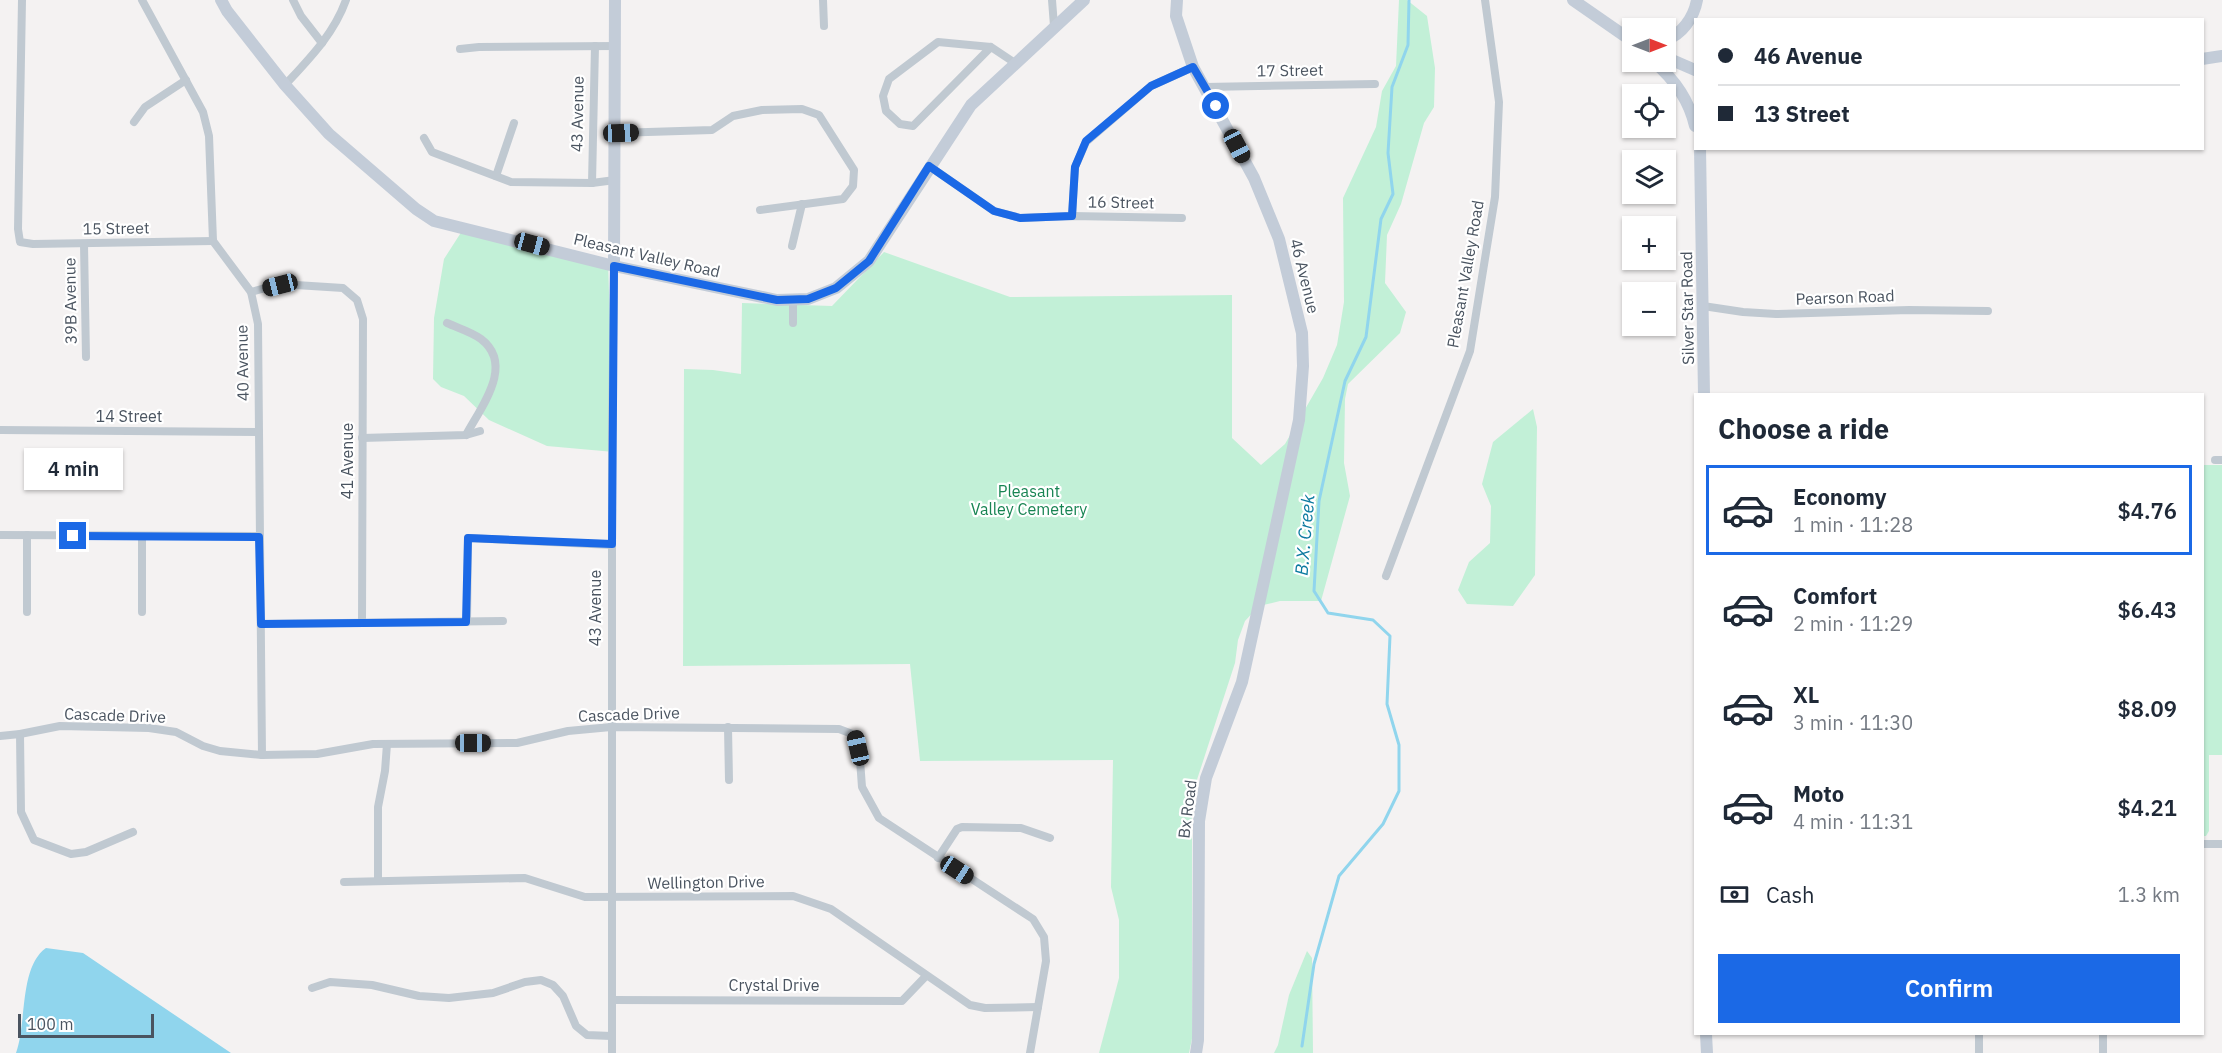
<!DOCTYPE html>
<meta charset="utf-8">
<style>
:root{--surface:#fff;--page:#f2f2f3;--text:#1f2937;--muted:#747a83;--line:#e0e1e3;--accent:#1b69e6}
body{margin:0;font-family:"IBM Plex Sans",sans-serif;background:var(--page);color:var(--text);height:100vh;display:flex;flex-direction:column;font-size:22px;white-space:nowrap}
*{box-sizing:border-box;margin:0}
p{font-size:20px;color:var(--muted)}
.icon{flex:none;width:33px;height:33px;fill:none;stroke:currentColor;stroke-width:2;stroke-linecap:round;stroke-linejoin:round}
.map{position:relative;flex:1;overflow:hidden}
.panel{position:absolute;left:1694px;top:393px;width:510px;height:642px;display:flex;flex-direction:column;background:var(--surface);border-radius:0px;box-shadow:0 2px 4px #0004}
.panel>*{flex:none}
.banner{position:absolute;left:1694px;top:18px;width:510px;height:132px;border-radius:0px;box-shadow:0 2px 4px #0004;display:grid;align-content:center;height:132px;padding:0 24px;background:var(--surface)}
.needle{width:39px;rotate:90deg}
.tools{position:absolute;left:1622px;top:18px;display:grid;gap:12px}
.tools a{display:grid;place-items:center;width:54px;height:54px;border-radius:0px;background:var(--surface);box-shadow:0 2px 4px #0004;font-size:30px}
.scale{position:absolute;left:18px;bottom:15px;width:136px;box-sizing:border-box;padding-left:6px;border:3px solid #4a5460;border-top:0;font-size:16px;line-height:21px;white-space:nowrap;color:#4a5460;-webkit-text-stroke:4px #fff;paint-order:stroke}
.end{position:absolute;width:27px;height:27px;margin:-14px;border:8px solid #1b69e6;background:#fff;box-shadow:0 0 0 3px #fff}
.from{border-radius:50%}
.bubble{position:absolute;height:42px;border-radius:0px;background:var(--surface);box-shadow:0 2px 4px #0004;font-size:20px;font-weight:600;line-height:42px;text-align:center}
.car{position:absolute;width:18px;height:36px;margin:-18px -9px;border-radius:8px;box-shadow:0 0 4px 2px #0007;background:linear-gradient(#222 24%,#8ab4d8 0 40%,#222 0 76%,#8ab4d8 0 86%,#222 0)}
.banner b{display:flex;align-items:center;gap:21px;height:57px;font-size:22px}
.banner b+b{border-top:2px solid var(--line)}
.banner i{width:15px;height:15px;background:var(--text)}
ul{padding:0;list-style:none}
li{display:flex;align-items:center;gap:18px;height:90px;margin:0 12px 9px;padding:0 12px;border:3px solid transparent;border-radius:0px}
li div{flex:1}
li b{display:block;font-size:22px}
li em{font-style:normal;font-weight:600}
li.on{border-color:var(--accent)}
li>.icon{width:54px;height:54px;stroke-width:1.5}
h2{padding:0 24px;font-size:27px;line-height:72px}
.pay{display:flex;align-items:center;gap:15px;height:66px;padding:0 24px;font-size:22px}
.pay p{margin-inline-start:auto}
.action{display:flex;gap:12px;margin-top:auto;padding:12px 24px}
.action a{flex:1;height:69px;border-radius:0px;background:var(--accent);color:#fff;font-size:24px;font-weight:600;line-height:69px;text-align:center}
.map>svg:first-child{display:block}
.green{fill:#c2f0d7}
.water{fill:#90d5ed}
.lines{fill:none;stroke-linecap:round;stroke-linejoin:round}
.stream{stroke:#90d5ed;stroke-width:3}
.street{stroke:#c0c9d1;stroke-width:8}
.secondary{stroke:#c3ccd8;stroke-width:12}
.route{stroke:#1b69e6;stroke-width:8}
.labels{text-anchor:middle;stroke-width:4.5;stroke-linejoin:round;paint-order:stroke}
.street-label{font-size:16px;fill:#4a5460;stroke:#fff}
.park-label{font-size:16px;fill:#188453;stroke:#fff}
.water-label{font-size:18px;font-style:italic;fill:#0c7aa0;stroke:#fff}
</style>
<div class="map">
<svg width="2222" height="1053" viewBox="0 0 2222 1053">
<rect width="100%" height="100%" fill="#f4f2f2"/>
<g class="green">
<path d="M1399,0H1407L1427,16L1435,68L1434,107L1424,123L1401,204L1387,235L1385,283L1406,312L1400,333L1348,384L1345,399L1344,463L1350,496L1321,601H1280L1259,606L1245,621L1238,640L1235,663L1192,795V1039L1189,1053H1099L1119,978V920L1111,887L1113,760L920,761L910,664L683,666L684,369L713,370L741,374L742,303L832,306L884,252L1010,297L1232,295V438L1261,465L1285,444L1323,378L1337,345L1344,302L1343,198L1376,127L1382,91L1396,66Z"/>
<path d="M462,231L608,261L614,452L547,446L489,420L464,396L441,387L433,379L434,318L444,259Z"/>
<path d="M1533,409L1537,427L1535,575L1513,606L1467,604L1458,590L1469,562L1490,543L1491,506L1482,484L1493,442Z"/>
<path d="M2202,465H2222V755H2209V831L2206,836H2202Z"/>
<path d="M1307,951L1312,958L1313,1053H1274L1278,1045L1289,995Z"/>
</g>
<path class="water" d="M46,948L83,953L231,1053H16C27,1023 19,967 46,948Z"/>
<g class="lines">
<path class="stream" d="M1302,1046L1314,964L1339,876L1383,824L1399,791V745L1387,704L1390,636L1373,620L1328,613L1314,591L1319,501L1345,381L1366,337L1381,219L1393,194L1388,153L1392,87L1408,45L1409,0"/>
<g class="street">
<path d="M22,0L18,229L20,242L33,244L213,241"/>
<path d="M142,0L203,112L209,136L213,241L251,292L258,324L262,755"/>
<path d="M293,0L301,16L322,43"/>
<path d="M823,0L824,26"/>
<path d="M1052,0L1054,26"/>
<path d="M991,47L913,126L900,124L886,111L883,96L889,79L938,42L991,47L1015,63"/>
<path d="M460,49L479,47L616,46"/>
<path d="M285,85C309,59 334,34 346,0"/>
<path d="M1205,87L1375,84"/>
<path d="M134,122L145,107L186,80"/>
<path d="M616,133L712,130L733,116L762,110L802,109L819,115L854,170L853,186L843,199L760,210"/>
<path d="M424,138L432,152L511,182L592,183L615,180"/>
<path d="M929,166L994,211L1020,218L1072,216L1182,218"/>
<path d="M496,176L514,123"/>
<path d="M592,183L595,46"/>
<path d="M1072,216L1075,167L1086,142L1151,86L1193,67"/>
<path d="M84,244L86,357"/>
<path d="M792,246L802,204"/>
<path d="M251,292L280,284L343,288L357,300L363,319L362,623"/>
<path d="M1703,306L1743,312L1776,314L1909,310L1988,311"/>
<path d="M447,323C458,328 472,332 481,339C515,365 481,407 466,435"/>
<path d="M793,323V301"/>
<path d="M0,430L259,432"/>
<path d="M362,438L466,435L480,431"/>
<path d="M2215,460H2222"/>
<path d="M0,535L259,536"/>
<path d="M1386,576L1470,351L1495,197L1499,102L1485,0"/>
<path d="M27,612V535"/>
<path d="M142,612V537"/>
<path d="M467,622L468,538L612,545"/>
<path d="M261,624L503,621"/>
<path d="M728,727L729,780"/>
<path d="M20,734L21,812L34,840L71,854L86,852L133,832"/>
<path d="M0,736L20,734L60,726L149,728L176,732L203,746L220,751L262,755L317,754L373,744L517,743L568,731L611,727L839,729L855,735L860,760L862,787L879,818L1033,919L1044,937L1046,961L1030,1053"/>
<path d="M2202,844H2222"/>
<path d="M938,858L957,829L962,827L1021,828L1050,838"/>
<path d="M378,881V807L385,771L387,744"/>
<path d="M344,882L525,878L585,897L793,896L831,909L970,1005L985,1008L1038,1007"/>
<path d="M312,988L330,982L372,985L419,996L449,998L493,993L525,982L541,980L553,985L563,996L576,1026L587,1035L611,1036"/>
<path d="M612,1000L902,1001L926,976"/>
<path d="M612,1053V438L614,266"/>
<path d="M1979,1053V1034"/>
<path d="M2103,1053V1034"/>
</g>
<g class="secondary">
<path d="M221,0L227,11L285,85L329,134L416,209L434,221L614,266L777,300L808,299L836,288L869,261L971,105L1084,0"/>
<path d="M1177,0L1176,16L1193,67L1254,178L1279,239L1302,333L1303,366L1299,420L1242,682L1206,778L1199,821L1198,1040L1196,1053"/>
<path d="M1573,0L1632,41"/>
<path d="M1665,40C1682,35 1694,17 1697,0"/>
<path d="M1665,57L1695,70"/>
<path d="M2202,59L2222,56"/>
<path d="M1654,62C1674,79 1689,100 1695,126"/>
<path d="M1700,148L1704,394"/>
<path d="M614,266L615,0"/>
<path d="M1706,1034L1707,1053"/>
</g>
</g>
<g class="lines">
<path class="route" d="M73,536L259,537L261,624L466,622L468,538L612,544L614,266L777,300L808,299L836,288L869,261L929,166L994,211L1020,218L1072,216L1075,167L1086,141L1151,86L1193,67L1216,106"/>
</g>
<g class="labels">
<g class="street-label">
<text transform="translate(1290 70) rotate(-1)" y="6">17 Street</text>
<text transform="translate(577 114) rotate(-89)" y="6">43 Avenue</text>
<text transform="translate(1121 202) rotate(1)" y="6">16 Street</text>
<text transform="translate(116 228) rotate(-1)" y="6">15 Street</text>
<text transform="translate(647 255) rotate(13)" y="6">Pleasant Valley Road</text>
<text transform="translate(1465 274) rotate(-80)" y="6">Pleasant Valley Road</text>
<text transform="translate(1305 276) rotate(76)" y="6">46 Avenue</text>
<text transform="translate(1845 297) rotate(-2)" y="6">Pearson Road</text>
<text transform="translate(70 301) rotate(-91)" y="6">39B Avenue</text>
<text transform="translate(1687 308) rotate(-91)" y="6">Silver Star Road</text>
<text transform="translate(242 363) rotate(-91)" y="6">40 Avenue</text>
<text x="129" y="422">14 Street</text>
<text transform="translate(347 461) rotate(-90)" y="6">41 Avenue</text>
<text transform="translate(595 608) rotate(-90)" y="6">43 Avenue</text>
<text transform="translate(629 714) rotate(-2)" y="6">Cascade Drive</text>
<text transform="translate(115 715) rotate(2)" y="6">Cascade Drive</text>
<text transform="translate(1187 809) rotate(-83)" y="6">Bx Road</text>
<text transform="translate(706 882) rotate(-1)" y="6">Wellington Drive</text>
<text x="774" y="991">Crystal Drive</text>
</g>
<g class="park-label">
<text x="1029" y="497">Pleasant<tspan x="1029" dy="18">Valley Cemetery</tspan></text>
</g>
<g class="water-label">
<text transform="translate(1305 535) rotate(-85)" y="6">B.X. Creek</text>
</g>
</g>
</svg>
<div class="tools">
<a><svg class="needle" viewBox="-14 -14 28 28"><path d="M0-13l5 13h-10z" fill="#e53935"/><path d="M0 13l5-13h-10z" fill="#747a83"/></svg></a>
<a><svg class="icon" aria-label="locate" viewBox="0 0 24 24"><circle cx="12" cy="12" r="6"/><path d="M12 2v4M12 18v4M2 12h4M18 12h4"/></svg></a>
<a><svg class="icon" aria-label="layers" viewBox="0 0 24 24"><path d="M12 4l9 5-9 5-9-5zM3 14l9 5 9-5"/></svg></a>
<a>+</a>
<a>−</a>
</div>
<div class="scale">100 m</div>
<i class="end from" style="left:1216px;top:106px"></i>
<i class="end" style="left:73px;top:536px"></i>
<div class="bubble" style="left:24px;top:448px;width:99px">4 min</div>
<i class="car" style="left:621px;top:133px;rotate:88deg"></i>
<i class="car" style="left:1237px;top:146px;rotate:152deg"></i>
<i class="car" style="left:532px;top:244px;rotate:105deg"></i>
<i class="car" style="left:280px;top:285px;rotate:256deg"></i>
<i class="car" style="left:473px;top:743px;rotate:90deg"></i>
<i class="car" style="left:858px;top:748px;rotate:347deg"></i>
<i class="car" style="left:957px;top:870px;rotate:123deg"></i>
<div class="banner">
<b><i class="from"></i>46 Avenue</b>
<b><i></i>13 Street</b>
</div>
<section class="panel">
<h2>Choose a ride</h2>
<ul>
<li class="on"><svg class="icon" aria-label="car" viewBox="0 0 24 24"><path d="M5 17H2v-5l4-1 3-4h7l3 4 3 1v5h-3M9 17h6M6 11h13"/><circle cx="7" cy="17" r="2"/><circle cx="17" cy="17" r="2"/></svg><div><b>Economy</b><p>1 min · 11:28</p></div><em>$4.76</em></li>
<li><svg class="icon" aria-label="car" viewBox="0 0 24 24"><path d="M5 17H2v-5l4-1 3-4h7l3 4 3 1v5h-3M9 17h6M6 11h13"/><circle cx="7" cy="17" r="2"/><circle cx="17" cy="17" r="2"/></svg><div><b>Comfort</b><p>2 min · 11:29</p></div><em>$6.43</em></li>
<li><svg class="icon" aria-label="car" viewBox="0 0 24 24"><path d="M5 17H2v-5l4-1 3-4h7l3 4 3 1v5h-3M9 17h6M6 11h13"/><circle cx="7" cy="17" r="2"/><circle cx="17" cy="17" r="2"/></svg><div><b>XL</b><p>3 min · 11:30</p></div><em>$8.09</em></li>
<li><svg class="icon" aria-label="car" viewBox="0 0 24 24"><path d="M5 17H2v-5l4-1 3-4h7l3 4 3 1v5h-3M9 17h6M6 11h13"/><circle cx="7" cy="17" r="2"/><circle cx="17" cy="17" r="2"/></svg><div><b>Moto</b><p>4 min · 11:31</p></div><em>$4.21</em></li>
</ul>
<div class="pay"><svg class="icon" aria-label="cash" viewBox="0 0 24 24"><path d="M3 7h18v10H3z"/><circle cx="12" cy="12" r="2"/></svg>Cash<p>1.3 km</p></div>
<div class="action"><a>Confirm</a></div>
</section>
</div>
